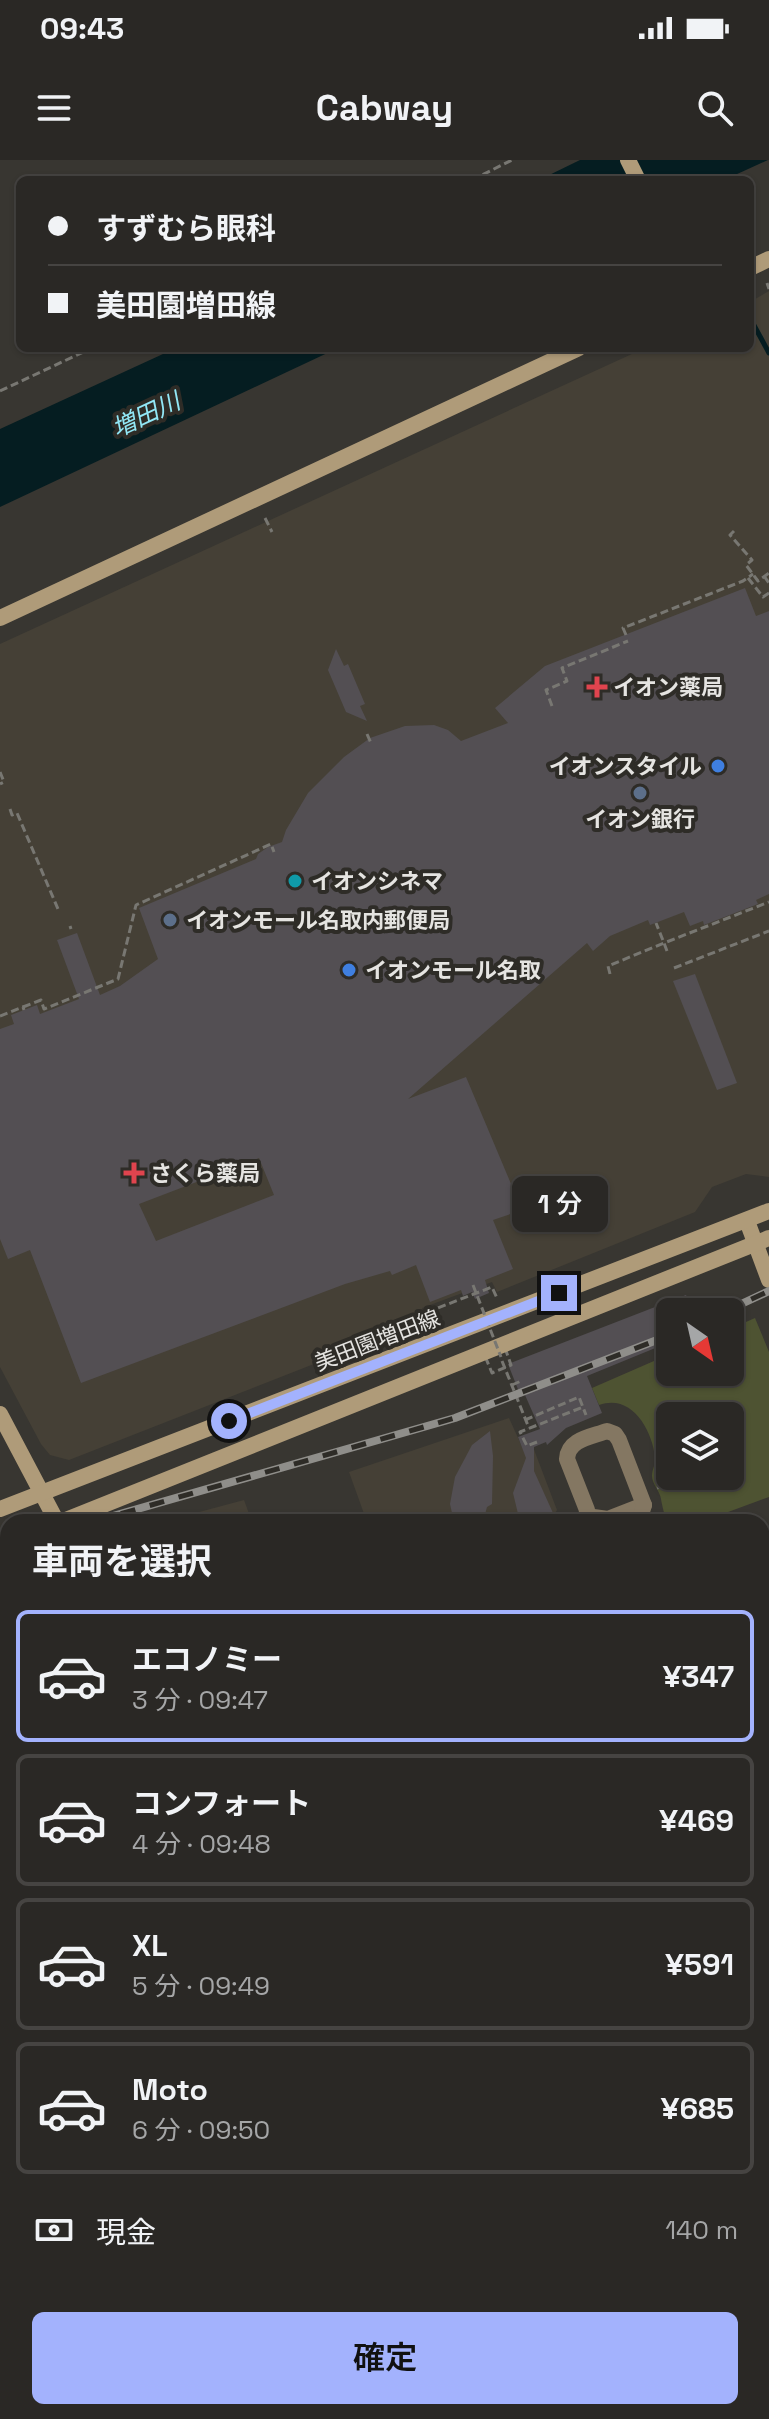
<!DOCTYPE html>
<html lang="ja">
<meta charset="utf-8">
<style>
:root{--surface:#2a2825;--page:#32302d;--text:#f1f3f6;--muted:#a5a6a7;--line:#464442;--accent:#a3b2fd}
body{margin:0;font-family:"Space Grotesk","Noto Sans JP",sans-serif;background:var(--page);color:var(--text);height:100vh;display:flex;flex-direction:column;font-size:30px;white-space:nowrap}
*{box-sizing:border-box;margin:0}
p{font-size:26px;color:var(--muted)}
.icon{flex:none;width:44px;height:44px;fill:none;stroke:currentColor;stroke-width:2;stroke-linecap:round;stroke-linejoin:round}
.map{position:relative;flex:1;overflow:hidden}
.drawer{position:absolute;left:0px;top:1354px;width:770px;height:906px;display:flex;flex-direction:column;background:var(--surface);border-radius:24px 24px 0 0;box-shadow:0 2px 6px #0004,0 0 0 2px var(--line)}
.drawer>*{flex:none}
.top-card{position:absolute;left:16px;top:16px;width:738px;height:176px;border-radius:12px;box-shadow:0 2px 6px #0004,0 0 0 2px var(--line);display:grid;align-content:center;height:176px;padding:0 32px;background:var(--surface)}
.needle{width:52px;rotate:146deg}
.fabs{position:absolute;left:656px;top:1138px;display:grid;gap:16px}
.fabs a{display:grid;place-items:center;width:88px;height:88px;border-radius:12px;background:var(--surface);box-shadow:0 2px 6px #0004,0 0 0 2px var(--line);font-size:40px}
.end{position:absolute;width:36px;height:36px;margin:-18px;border:10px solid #a3b2fd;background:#111;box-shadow:0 0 0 4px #111}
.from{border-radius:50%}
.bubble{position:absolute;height:56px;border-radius:12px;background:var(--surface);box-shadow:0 2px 6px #0004,0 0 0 2px var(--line);font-size:26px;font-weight:600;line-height:56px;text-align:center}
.top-card b{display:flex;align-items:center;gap:28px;height:76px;font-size:30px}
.top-card b+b{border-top:2px solid var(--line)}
.top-card i{width:20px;height:20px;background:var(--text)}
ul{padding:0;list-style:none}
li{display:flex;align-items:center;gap:24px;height:132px;margin:0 16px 12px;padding:0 16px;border:4px solid var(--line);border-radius:12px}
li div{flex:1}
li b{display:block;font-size:30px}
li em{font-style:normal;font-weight:600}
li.on{border-color:var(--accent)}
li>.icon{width:72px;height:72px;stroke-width:1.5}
h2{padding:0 32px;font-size:36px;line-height:96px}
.pay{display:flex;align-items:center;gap:20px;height:88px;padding:0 32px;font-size:30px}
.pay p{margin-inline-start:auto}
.primary-button{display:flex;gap:16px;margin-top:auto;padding:16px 32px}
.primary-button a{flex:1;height:92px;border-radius:12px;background:var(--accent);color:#111;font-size:32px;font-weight:600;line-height:92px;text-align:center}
.status{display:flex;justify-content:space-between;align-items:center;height:56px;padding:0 40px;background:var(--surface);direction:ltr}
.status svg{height:22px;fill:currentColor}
header{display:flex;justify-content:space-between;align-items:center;height:104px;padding:0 32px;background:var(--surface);font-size:36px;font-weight:600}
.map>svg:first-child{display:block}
.built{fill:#454036}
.green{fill:#4e5332;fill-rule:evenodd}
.water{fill:#051d21}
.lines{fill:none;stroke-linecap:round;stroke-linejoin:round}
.stream{stroke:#051d21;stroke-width:5}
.building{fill:#534f53;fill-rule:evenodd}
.path{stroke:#787772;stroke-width:3;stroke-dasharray:8 4;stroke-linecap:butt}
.street{stroke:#847762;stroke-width:16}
.secondary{stroke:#af9b79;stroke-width:16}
.rail-casing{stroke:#8f8e8a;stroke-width:8}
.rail{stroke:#2e2c27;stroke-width:5;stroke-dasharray:15;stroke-linecap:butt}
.path-bridge{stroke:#787772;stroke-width:3;stroke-dasharray:8 4;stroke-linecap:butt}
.route{stroke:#a3b2fd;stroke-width:10}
.health-dot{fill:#e0444e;stroke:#2e2c27;stroke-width:3}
.shop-dot{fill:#3f7fe0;stroke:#2e2c27;stroke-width:3}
.service-dot{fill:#5c6f8a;stroke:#2e2c27;stroke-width:3}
.culture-dot{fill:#0f9aa8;stroke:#2e2c27;stroke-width:3}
.labels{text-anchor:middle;stroke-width:8;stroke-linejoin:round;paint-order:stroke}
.poi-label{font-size:22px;font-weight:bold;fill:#e5e4e1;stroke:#2e2c27;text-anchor:start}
.street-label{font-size:22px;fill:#e5e4e1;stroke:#2e2c27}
.water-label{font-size:24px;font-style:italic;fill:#92e8f7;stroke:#2e2c27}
</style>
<div class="status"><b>09:43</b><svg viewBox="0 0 49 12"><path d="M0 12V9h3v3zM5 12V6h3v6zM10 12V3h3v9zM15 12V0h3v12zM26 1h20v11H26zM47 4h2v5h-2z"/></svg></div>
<header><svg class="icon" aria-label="menu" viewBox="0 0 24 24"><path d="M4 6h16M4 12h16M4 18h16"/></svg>Cabway<svg class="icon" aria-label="search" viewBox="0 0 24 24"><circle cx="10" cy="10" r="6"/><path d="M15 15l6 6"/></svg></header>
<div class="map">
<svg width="769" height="2259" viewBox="0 0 769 2259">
<rect width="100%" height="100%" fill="#383631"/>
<g class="built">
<path d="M769,131V1017L746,1014L712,1027L695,1052L497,1132L492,1122L422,1148L426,1160L69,1300L50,1295L41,1284L0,1207V484L645,188H750V142Z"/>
<path d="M509,1258L524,1291L533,1287L557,1350L550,1362H367L349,1312Z"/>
<path d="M244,1340L252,1362H162Z"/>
<path d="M8,1422V1571L0,1573V1425Z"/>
</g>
<path class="green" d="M755,1158L769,1192V1337L701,1362H667C664,1354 662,1345 661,1339C660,1331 652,1324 652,1316C652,1309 656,1304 655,1297C652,1269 631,1233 599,1245L592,1228L670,1194V1212H730V1169ZM670,1256H730V1316H670Z"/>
<g class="water">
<path d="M580,0H768L724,20H539Z"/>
<path d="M176,188H338L0,347V269Z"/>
</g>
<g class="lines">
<g class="stream">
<path d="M750,158L769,193"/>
<path d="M0,1935H8"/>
</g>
</g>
<g class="building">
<path d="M745,428L756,456L769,451V734L756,740L758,744L704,765L703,761L690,766L684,752L650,765L648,760L610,776L593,791L587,783L408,939L466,917L522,1050L493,1060L513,1109L485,1120L489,1133L475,1139L472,1132L463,1136L461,1130L430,1142L416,1105L392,1115L390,1111L345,1124L81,1223L30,1090L8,1099L0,1079V869L14,864L11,855L37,845L40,854L79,839L57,780L77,773L100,835L120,826L158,799L139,748L256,699L258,694L268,687L282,682L286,670L308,633L344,597L370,578L405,566L434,565L448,570L461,581L508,563L495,548L545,506ZM259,998L274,1035L156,1081L139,1044Z"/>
<path d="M336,489L344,506L348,504L365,544L360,546L367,561L346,552L328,510Z"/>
<path d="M695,814L737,923L717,930L673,821Z"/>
<path d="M686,1135L693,1152H670V1182L587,1216L602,1253L566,1268L547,1285L546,1282L534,1287V1311L553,1353L551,1362H520L513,1333L526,1298L518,1277L540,1269L525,1235L521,1237L508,1204Z"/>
<path d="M490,1271L493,1296L492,1344L487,1347L483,1362H454L450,1344L455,1317L472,1285Z"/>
</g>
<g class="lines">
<g class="path">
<path d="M472,20L512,0"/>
<path d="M767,123L769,129"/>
<path d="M0,231L92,188"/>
<path d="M265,358L272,372"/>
<path d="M734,371L730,375L752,400L746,405L758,421L769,413"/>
<path d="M764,416L769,423"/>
<path d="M748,418L763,437L769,433"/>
<path d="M626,475L623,468L743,421L753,414"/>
<path d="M552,546L546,530L567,521L562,508L628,481"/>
<path d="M367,574L371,583"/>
<path d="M0,612L4,622L0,624"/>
<path d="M10,649L12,655L17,653L58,749"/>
<path d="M70,766L71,769"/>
<path d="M667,791L664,783L769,742"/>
<path d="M674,808L769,771"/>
<path d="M610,814L608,806L664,783L656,763"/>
<path d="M23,847L41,840L44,849L118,819L136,745L271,684L274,692"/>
<path d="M0,856L23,847L24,850"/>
<path d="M431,1164L427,1153L430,1151L492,1127L497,1138"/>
<path d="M505,1188L511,1205L492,1213L485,1196Z"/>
<path d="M502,1201L529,1268"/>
<path d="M512,1225L521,1221"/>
<path d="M525,1260L579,1237L586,1255"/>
<path d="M537,1282L527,1286L520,1272L583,1247"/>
<path d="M657,1328L690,1316"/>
</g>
<g class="street">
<path d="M586,1356L608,1359L644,1345"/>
<path d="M586,1362L587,1350L567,1299C568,1279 591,1277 607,1271L615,1274L619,1280L644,1345L641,1355L635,1362"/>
<path d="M0,1582L8,1579"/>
<path d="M0,1769L8,1786"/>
<path d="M0,1863L8,1860"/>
<path d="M0,2232L4,2259"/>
</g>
<g class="secondary">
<path d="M628,0L638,20"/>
<path d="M750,108L769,99"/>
<path d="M0,458L579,188"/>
<path d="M747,1061L769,1120"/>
<path d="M0,1254L57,1362"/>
<path d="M0,1349L769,1051"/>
<path d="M61,1362L769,1078"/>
<path d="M0,1385L8,1382"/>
<path d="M762,1554L769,1550"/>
<path d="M762,1921L769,1920"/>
<path d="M0,2173L8,2171"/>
<path d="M496,2252L500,2259"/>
</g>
<defs>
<g id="rail">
<path d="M724,1152L769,1131"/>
<path d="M92,1362L455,1258L670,1175"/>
<path d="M0,1387L8,1384"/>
</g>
</defs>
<use href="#rail" class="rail-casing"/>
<use href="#rail" class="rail"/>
<path class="path-bridge" d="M473,1125L501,1197"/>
</g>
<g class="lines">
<path class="route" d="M229,1261L559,1133"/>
</g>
<g class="health-dot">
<path d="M593 515h8v8h8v8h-8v8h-8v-8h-8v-8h8z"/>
<path d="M130 1001h8v8h8v8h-8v8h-8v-8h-8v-8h8z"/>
</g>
<g class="shop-dot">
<circle cx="718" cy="606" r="8"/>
<circle cx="349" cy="810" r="8"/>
</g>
<g class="service-dot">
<circle cx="640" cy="633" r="8"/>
<circle cx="170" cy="760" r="8"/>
</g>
<circle class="culture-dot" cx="295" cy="721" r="8"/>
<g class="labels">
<g class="poi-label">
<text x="613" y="535">イオン薬局</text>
<text x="702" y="614" text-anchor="end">イオンスタイル</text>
<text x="640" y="667" text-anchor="middle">イオン銀行</text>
<text x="311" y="729">イオンシネマ</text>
<text x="186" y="768">イオンモール名取内郵便局</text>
<text x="365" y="818">イオンモール名取</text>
<text x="150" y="1021">さくら薬局</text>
</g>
<g class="street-label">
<text transform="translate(377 1180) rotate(-21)" y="8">美田園増田線</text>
</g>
<g class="water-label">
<text transform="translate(146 255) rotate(-25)" y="8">増田川</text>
</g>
</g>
</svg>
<div class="fabs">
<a><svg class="needle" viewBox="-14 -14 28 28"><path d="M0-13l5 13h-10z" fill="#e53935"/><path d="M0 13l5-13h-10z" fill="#a5a6a7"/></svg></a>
<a><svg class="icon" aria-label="layers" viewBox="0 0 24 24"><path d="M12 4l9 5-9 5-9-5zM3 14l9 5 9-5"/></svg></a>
</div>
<i class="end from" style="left:229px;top:1261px"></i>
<i class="end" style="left:559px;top:1133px"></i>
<div class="bubble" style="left:512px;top:1016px;width:96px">1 分</div>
<div class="top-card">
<b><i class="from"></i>すずむら眼科</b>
<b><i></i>美田園増田線</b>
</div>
<section class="drawer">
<h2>車両を選択</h2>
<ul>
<li class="on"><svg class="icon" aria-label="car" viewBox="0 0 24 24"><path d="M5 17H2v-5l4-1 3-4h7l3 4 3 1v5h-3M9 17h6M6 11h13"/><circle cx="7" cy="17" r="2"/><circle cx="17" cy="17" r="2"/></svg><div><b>エコノミー</b><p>3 分 · 09:47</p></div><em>¥347</em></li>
<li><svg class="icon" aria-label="car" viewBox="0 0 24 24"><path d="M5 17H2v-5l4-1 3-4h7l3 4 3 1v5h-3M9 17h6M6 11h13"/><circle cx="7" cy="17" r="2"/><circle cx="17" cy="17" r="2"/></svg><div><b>コンフォート</b><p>4 分 · 09:48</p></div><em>¥469</em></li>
<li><svg class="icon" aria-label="car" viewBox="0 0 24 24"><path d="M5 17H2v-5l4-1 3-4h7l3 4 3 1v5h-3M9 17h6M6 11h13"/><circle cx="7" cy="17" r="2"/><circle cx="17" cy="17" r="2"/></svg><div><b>XL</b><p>5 分 · 09:49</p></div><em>¥591</em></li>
<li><svg class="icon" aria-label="car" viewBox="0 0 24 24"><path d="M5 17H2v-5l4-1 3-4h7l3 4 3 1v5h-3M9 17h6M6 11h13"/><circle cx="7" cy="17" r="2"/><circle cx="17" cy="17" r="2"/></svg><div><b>Moto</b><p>6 分 · 09:50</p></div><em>¥685</em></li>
</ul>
<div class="pay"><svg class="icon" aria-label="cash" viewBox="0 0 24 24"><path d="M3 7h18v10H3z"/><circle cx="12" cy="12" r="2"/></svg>現金<p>140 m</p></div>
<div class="primary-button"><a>確定</a></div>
</section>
</div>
